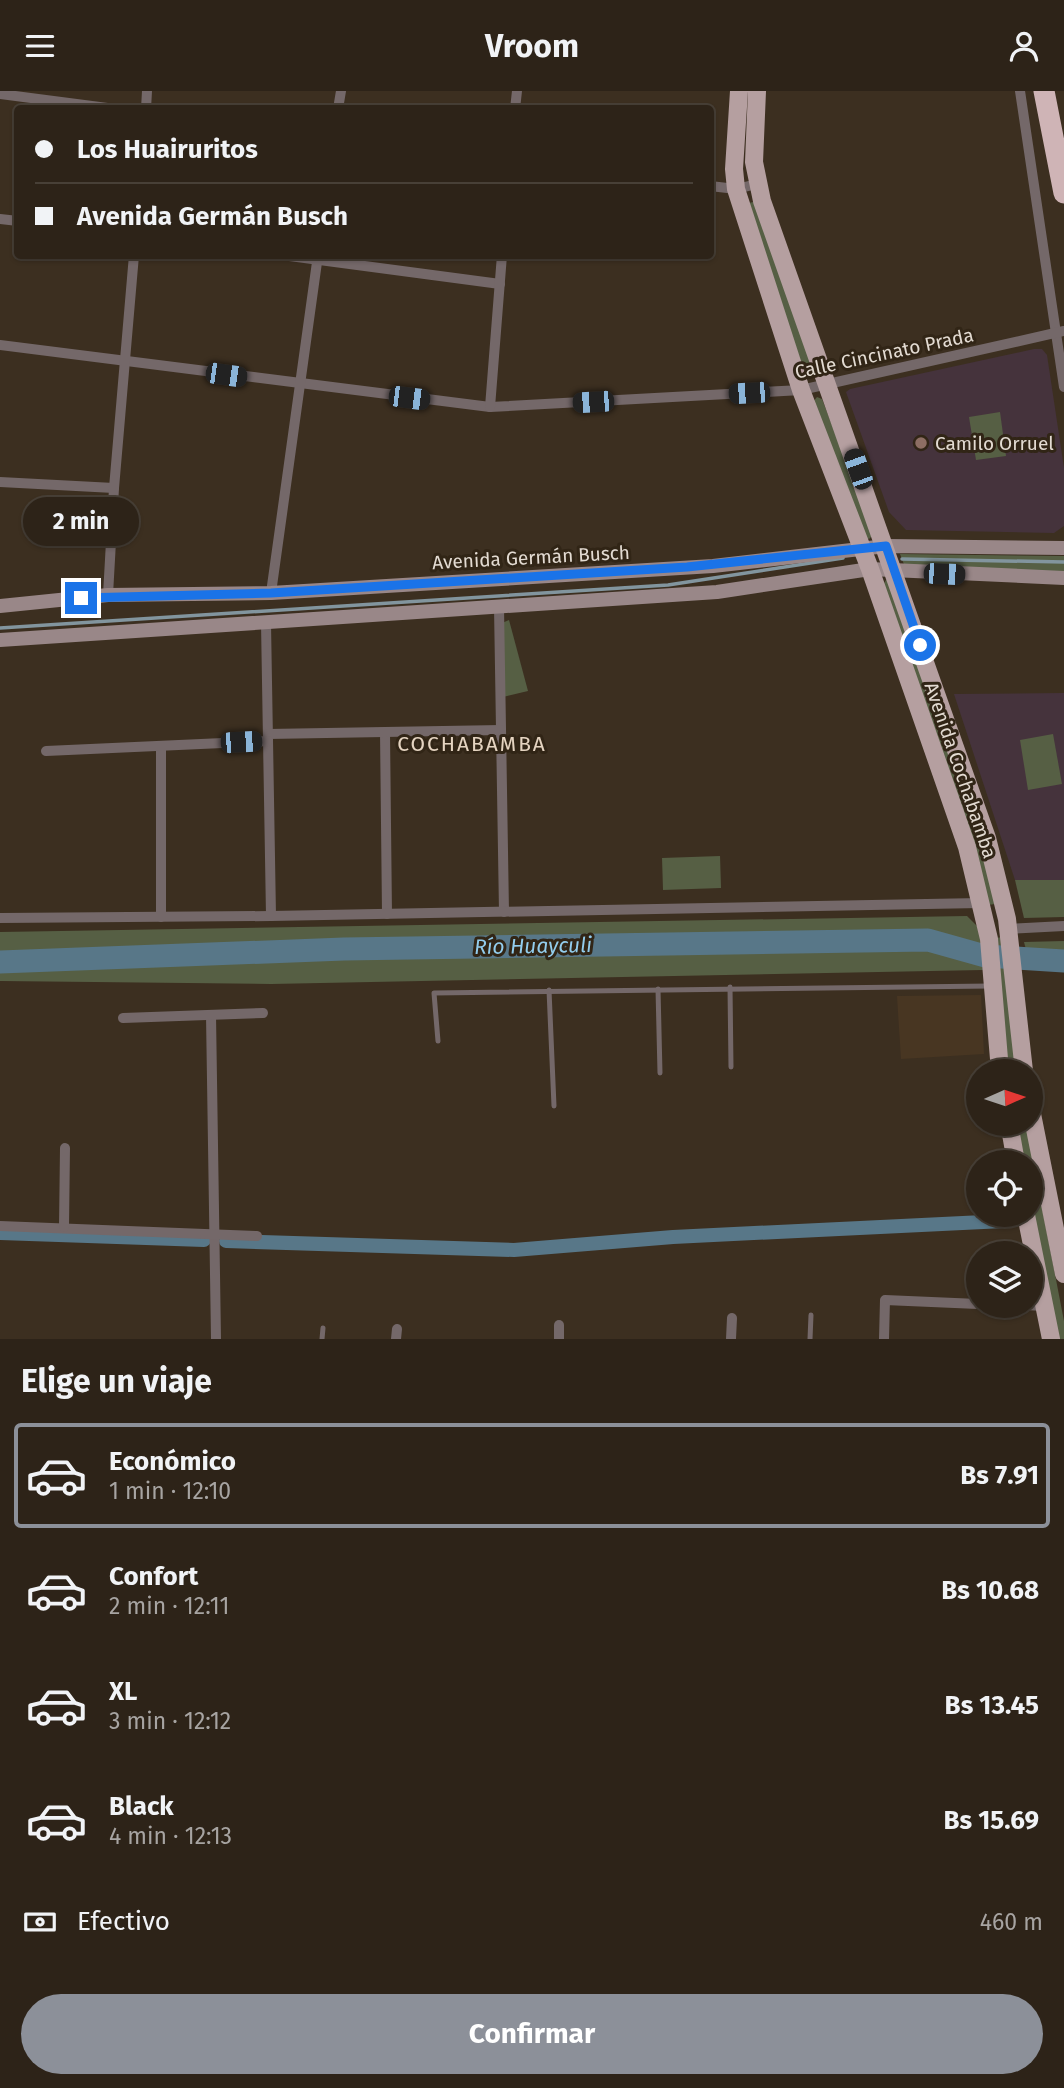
<!DOCTYPE html>
<html lang="es">
<meta charset="utf-8">
<style>
:root{--surface:#2d2318;--page:#392f25;--text:#f1f3f6;--muted:#a7a4a2;--line:#484037;--accent:#8c9099}
body{margin:0;font-family:"Fira Sans",sans-serif;background:var(--page);color:var(--text);height:100vh;display:flex;flex-direction:column;font-size:26px;white-space:nowrap}
*{box-sizing:border-box;margin:0}
p{font-size:23px;color:var(--muted)}
.icon{flex:none;width:38px;height:38px;fill:none;stroke:currentColor;stroke-width:2;stroke-linecap:round;stroke-linejoin:round}
.map{position:relative;height:1248px;overflow:hidden}
.details{display:flex;flex-direction:column;background:var(--surface);flex:1}
.details>*{flex:none}
.top-card{position:absolute;left:14px;top:14px;width:700px;height:154px;border-radius:7px;box-shadow:0 2px 5px #0004,0 0 0 2px var(--line);display:grid;align-content:center;height:154px;padding:0 21px;background:var(--surface)}
.needle{width:46px;rotate:87deg}
.controls{position:absolute;left:966px;top:968px;display:grid;gap:14px}
.controls a{display:grid;place-items:center;width:77px;height:77px;border-radius:50%;background:var(--surface);box-shadow:0 2px 5px #0004,0 0 0 2px var(--line);font-size:35px}
.end{position:absolute;width:32px;height:32px;margin:-16px;border:9px solid #1a73e8;background:#fff;box-shadow:0 0 0 4px #fff}
.from{border-radius:50%}
.bubble{position:absolute;height:49px;border-radius:24px;background:var(--surface);box-shadow:0 2px 5px #0004,0 0 0 2px var(--line);font-size:23px;font-weight:700;line-height:49px;text-align:center}
.car{position:absolute;width:21px;height:42px;margin:-21px -10px;border-radius:9px;box-shadow:0 0 5px 2px #0007;background:linear-gradient(#222 24%,#8ab4d8 0 40%,#222 0 76%,#8ab4d8 0 86%,#222 0)}
.top-card b{display:flex;align-items:center;gap:24px;height:66px;font-size:26px}
.top-card b+b{border-top:2px solid var(--line)}
.top-card i{width:18px;height:18px;background:var(--text)}
ul{padding:0;list-style:none}
li{display:flex;align-items:center;gap:21px;height:105px;margin:0 14px 10px;padding:0 7px;border:4px solid transparent;border-radius:7px}
li div{flex:1}
li b{display:block;font-size:26px}
li em{font-style:normal;font-weight:700}
li.active{border-color:var(--accent)}
li>.icon{width:63px;height:63px;stroke-width:1.5}
h2{padding:0 21px;font-size:32px;line-height:84px}
.pay{display:flex;align-items:center;gap:18px;height:77px;padding:0 21px;font-size:26px}
.pay p{margin-inline-start:auto}
.action{display:flex;gap:14px;margin-top:auto;padding:14px 21px}
.action a{flex:1;height:80px;border-radius:42px;background:var(--accent);color:#fff;font-size:28px;font-weight:700;line-height:80px;text-align:center}
header{display:flex;justify-content:space-between;align-items:center;height:91px;padding:0 21px;background:var(--surface);font-size:32px;font-weight:700}
.map>svg:first-child{display:block}
.built{fill:#483622}
.education{fill:#45333c}
.green{fill:#565f44}
.lines{fill:none;stroke-linecap:round;stroke-linejoin:round}
.stream{stroke:#82959e;stroke-width:3.5}
.canal{stroke:#587788;stroke-width:14}
.river{stroke:#587788;stroke-width:23}
.lane{stroke:#746869;stroke-width:5}
.street{stroke:#746869;stroke-width:10}
.secondary{stroke:#998788;stroke-width:14}
.primary{stroke:#b59fa0;stroke-width:18}
.highway{stroke:#cfb4b6;stroke-width:21}
.route{stroke:#1a73e8;stroke-width:9}
.education-dot{fill:#8d6e63;stroke:#312516;stroke-width:2.5}
.labels{text-anchor:middle;stroke-width:6;stroke-linejoin:round;paint-order:stroke}
.street-label{font-size:19px;fill:#e3dbd2;stroke:#312516}
.poi-label{font-size:19px;fill:#e3dbd2;stroke:#312516;text-anchor:start}
.neighbourhood-label{font-size:21px;letter-spacing:2px;fill:#e5d4c1;stroke:#312516}
.water-label{font-size:21px;font-style:italic;fill:#93cded;stroke:#312516}
</style>
<header><svg class="icon" aria-label="menu" viewBox="0 0 24 24"><path d="M4 6h16M4 12h16M4 18h16"/></svg>Vroom<svg class="icon" aria-label="person" viewBox="0 0 24 24"><circle cx="12" cy="8" r="4"/><path d="M4 21q1-7 8-7t8 7"/></svg></header>
<div class="map">
<svg width="1064" height="1248" viewBox="0 0 1064 1248">
<rect width="100%" height="100%" fill="#3c2f20"/>
<path class="built" d="M981,904L984,963L901,968L897,905Z"/>
<g class="education">
<path d="M1034,258H1042L1047,264L1064,377V435L1054,442L906,439L889,421L846,301L850,298Z"/>
<path d="M1064,602V789H1015L954,603Z"/>
</g>
<g class="green">
<path d="M753,111L756,112L813,278L810,284L804,281L749,112Z"/>
<path d="M817,306L822,308L874,443L869,448L866,447L813,311Z"/>
<path d="M1000,321L1006,365L976,369L969,326Z"/>
<path d="M900,463L1064,465V481L905,476Z"/>
<path d="M886,489H889L976,734L995,813L988,814L883,494Z"/>
<path d="M509,529L528,600L503,606L502,532Z"/>
<path d="M1053,643L1062,693L1028,699L1020,649Z"/>
<path d="M720,765L721,797L663,799L662,767Z"/>
<path d="M1015,789H1064V826L1024,827Z"/>
<path d="M967,825L980,838L983,879L271,893L0,890V841Z"/>
<path d="M1002,846L1016,980H1007L996,847Z"/>
<path d="M1064,850V878H1031L1024,851Z"/>
<path d="M1016,1033H1026L1064,1230V1248H1058L1031,1110V1071H1023Z"/>
</g>
<g class="lines">
<g class="stream">
<path d="M902,468L1064,471"/>
<path d="M0,537L668,494L843,467"/>
</g>
<g class="canal">
<path d="M0,1142L204,1149"/>
<path d="M226,1150L514,1159L673,1146L1004,1130"/>
</g>
<path class="river" d="M0,871L344,858L928,849L985,865L1064,870"/>
<g class="lane">
<path d="M730,896L731,976"/>
<path d="M658,898L660,982"/>
<path d="M549,899L554,1015"/>
<path d="M438,950L434,902L990,895"/>
<path d="M322,1248L323,1237"/>
<path d="M810,1248L811,1224"/>
</g>
<g class="street">
<path d="M1020,0L1064,296"/>
<path d="M0,3L115,18"/>
<path d="M146,18L147,0"/>
<path d="M338,18L341,0"/>
<path d="M515,18L517,0"/>
<path d="M710,95L736,98L757,93"/>
<path d="M0,128L18,130"/>
<path d="M282,164L500,193"/>
<path d="M0,254L490,316L801,299L1064,240"/>
<path d="M490,316L502,164"/>
<path d="M0,391L114,397"/>
<path d="M271,502L318,164"/>
<path d="M108,504L114,397L134,164"/>
<path d="M499,516L504,821"/>
<path d="M266,532L271,825"/>
<path d="M385,641L387,823"/>
<path d="M268,643L501,639"/>
<path d="M161,655V826"/>
<path d="M46,660L268,650"/>
<path d="M0,827L271,825L981,812"/>
<path d="M1008,838L1064,835"/>
<path d="M211,924L216,1248"/>
<path d="M123,927L263,922"/>
<path d="M0,1135L257,1145"/>
<path d="M64,1136L65,1057"/>
<path d="M1025,1214L1044,1215"/>
<path d="M396,1248L397,1238"/>
<path d="M559,1248V1234"/>
<path d="M731,1248L732,1227"/>
<path d="M884,1248L885,1209L978,1213"/>
</g>
<g class="secondary">
<path d="M0,515L108,504L271,502L713,475L886,455L1064,457"/>
<path d="M0,549L717,501L870,478L1064,487"/>
</g>
<g class="primary">
<path d="M739,0L734,78L736,98L801,299L870,478L967,756L989,848L1000,980"/>
<path d="M757,0L754,71L762,110L987,747L1007,828L1024,980"/>
<path d="M1031,1018L1064,1183"/>
<path d="M1009,1032L1016,1071"/>
<path d="M1026,1124L1051,1248"/>
</g>
<path class="highway" d="M1044,0L1064,102"/>
</g>
<g class="lines">
<path class="route" d="M81,507L271,502L687,476L886,455L920,554"/>
</g>
<circle class="education-dot" cx="921" cy="352" r="7"/>
<g class="labels">
<g class="street-label">
<text transform="translate(884 262) rotate(-12)" y="7">Calle Cincinato Prada</text>
<text transform="translate(531 466) rotate(-3)" y="7">Avenida Germán Busch</text>
<text transform="translate(961 679) rotate(71)" y="7">Avenida Cochabamba</text>
</g>
<g class="poi-label">
<text x="935" y="359">Camilo Orruel</text>
</g>
<g class="neighbourhood-label">
<text x="472" y="660">COCHABAMBA</text>
</g>
<g class="water-label">
<text transform="translate(533 855) rotate(-1)" y="7">Río Huayculi</text>
</g>
</g>
</svg>
<div class="controls">
<a><svg class="needle" viewBox="-14 -14 28 28"><path d="M0-13l5 13h-10z" fill="#e53935"/><path d="M0 13l5-13h-10z" fill="#a7a4a2"/></svg></a>
<a><svg class="icon" aria-label="locate" viewBox="0 0 24 24"><circle cx="12" cy="12" r="6"/><path d="M12 2v4M12 18v4M2 12h4M18 12h4"/></svg></a>
<a><svg class="icon" aria-label="layers" viewBox="0 0 24 24"><path d="M12 4l9 5-9 5-9-5zM3 14l9 5 9-5"/></svg></a>
</div>
<i class="end from" style="left:920px;top:554px"></i>
<i class="end" style="left:81px;top:507px"></i>
<div class="bubble" style="left:23px;top:406px;width:116px">2 min</div>
<i class="car" style="left:226px;top:284px;rotate:98deg"></i>
<i class="car" style="left:749px;top:302px;rotate:267deg"></i>
<i class="car" style="left:409px;top:307px;rotate:97deg"></i>
<i class="car" style="left:593px;top:311px;rotate:267deg"></i>
<i class="car" style="left:858px;top:378px;rotate:340deg"></i>
<i class="car" style="left:944px;top:483px;rotate:92deg"></i>
<i class="car" style="left:241px;top:651px;rotate:87deg"></i>
<div class="top-card">
<b><i class="from"></i>Los Huairuritos</b>
<b><i></i>Avenida Germán Busch</b>
</div>
</div>
<section class="details">
<h2>Elige un viaje</h2>
<ul>
<li class="active"><svg class="icon" aria-label="car" viewBox="0 0 24 24"><path d="M5 17H2v-5l4-1 3-4h7l3 4 3 1v5h-3M9 17h6M6 11h13"/><circle cx="7" cy="17" r="2"/><circle cx="17" cy="17" r="2"/></svg><div><b>Económico</b><p>1 min · 12:10</p></div><em>Bs 7.91</em></li>
<li><svg class="icon" aria-label="car" viewBox="0 0 24 24"><path d="M5 17H2v-5l4-1 3-4h7l3 4 3 1v5h-3M9 17h6M6 11h13"/><circle cx="7" cy="17" r="2"/><circle cx="17" cy="17" r="2"/></svg><div><b>Confort</b><p>2 min · 12:11</p></div><em>Bs 10.68</em></li>
<li><svg class="icon" aria-label="car" viewBox="0 0 24 24"><path d="M5 17H2v-5l4-1 3-4h7l3 4 3 1v5h-3M9 17h6M6 11h13"/><circle cx="7" cy="17" r="2"/><circle cx="17" cy="17" r="2"/></svg><div><b>XL</b><p>3 min · 12:12</p></div><em>Bs 13.45</em></li>
<li><svg class="icon" aria-label="car" viewBox="0 0 24 24"><path d="M5 17H2v-5l4-1 3-4h7l3 4 3 1v5h-3M9 17h6M6 11h13"/><circle cx="7" cy="17" r="2"/><circle cx="17" cy="17" r="2"/></svg><div><b>Black</b><p>4 min · 12:13</p></div><em>Bs 15.69</em></li>
</ul>
<div class="pay"><svg class="icon" aria-label="cash" viewBox="0 0 24 24"><path d="M3 7h18v10H3z"/><circle cx="12" cy="12" r="2"/></svg>Efectivo<p>460 m</p></div>
<div class="action"><a>Confirmar</a></div>
</section>
